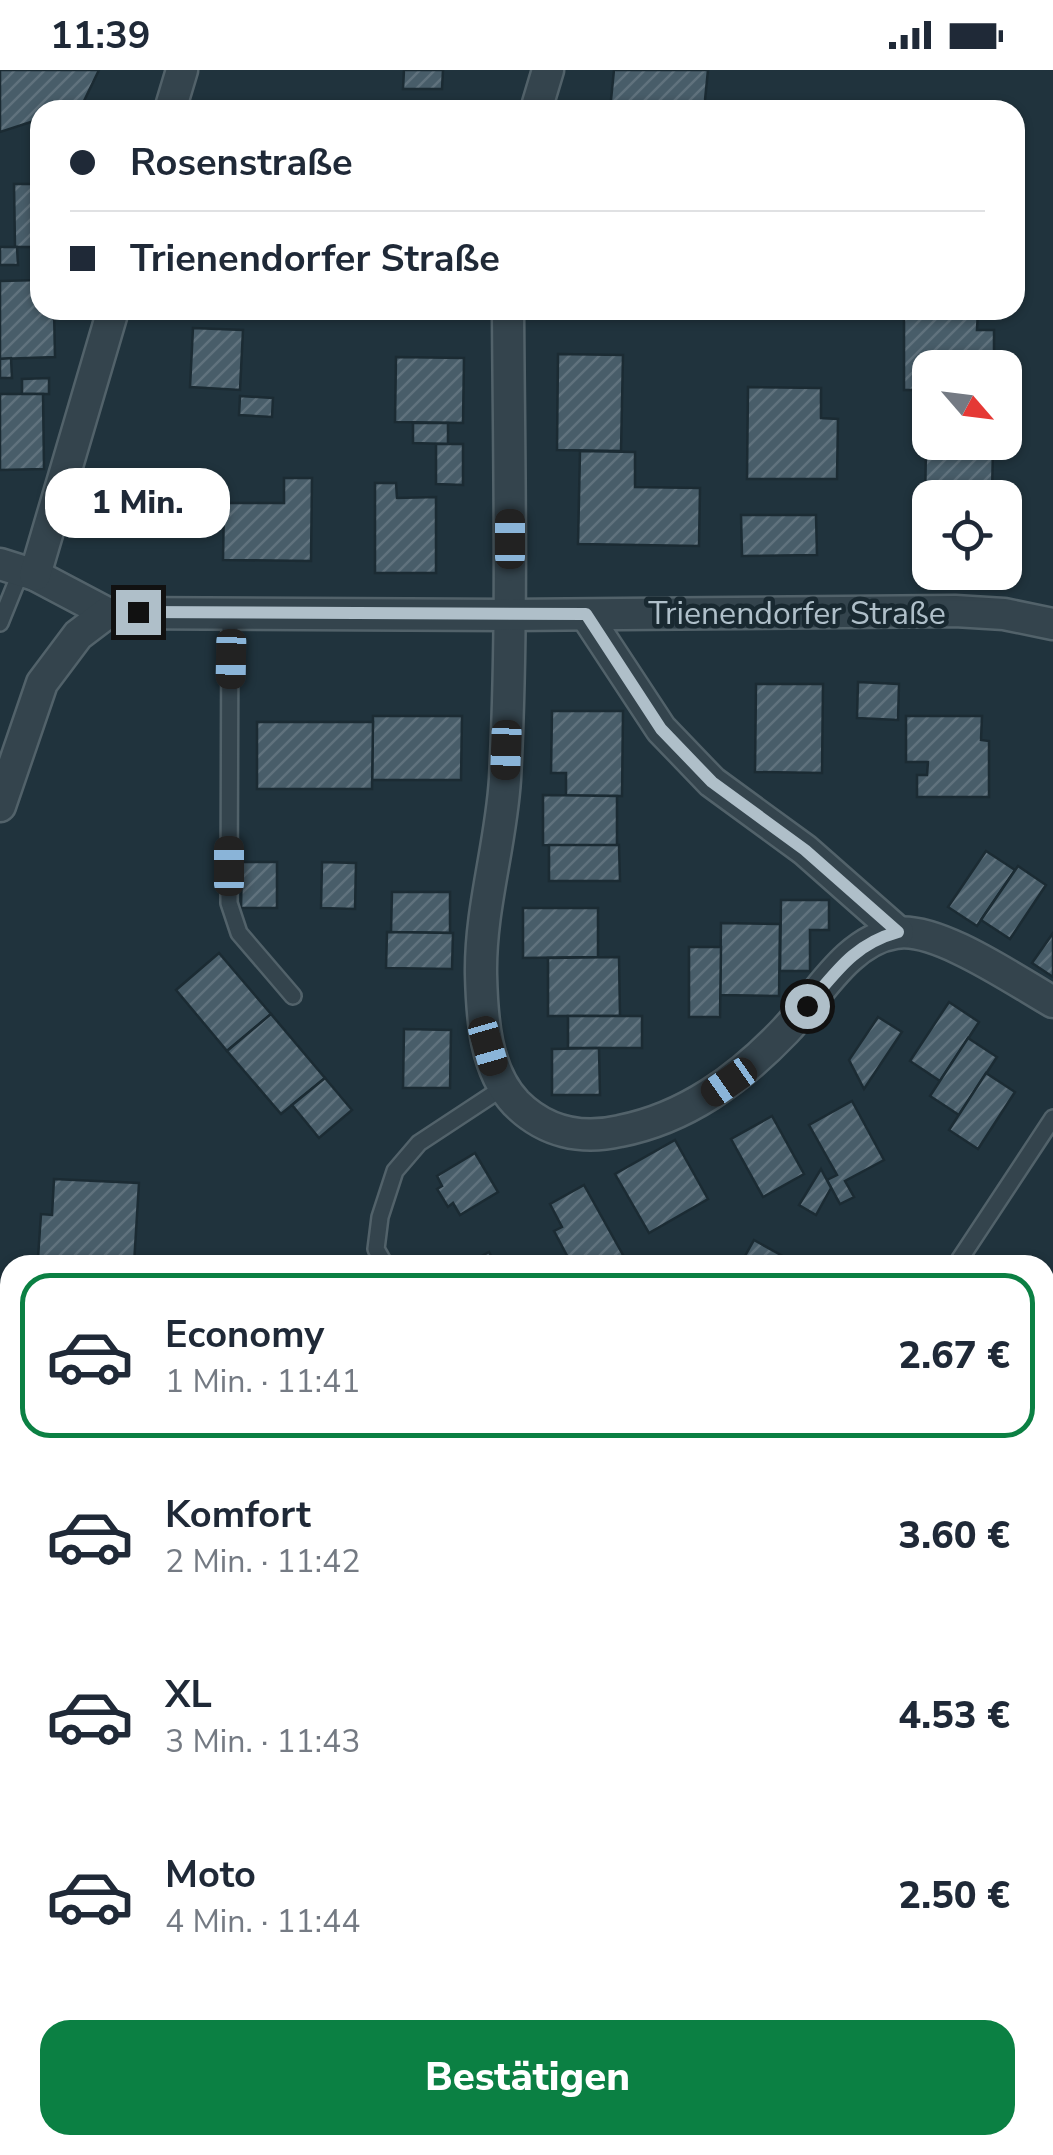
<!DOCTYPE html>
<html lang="de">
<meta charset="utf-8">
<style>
:root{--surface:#fff;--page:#f2f2f3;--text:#1f2937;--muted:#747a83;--line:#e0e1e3;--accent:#0b8043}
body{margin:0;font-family:"Nunito Sans",sans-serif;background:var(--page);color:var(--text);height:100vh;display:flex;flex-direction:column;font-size:38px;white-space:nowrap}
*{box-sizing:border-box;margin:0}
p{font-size:32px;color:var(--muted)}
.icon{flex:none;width:55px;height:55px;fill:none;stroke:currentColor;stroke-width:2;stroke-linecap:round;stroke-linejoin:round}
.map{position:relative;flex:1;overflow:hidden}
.details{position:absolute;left:0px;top:1185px;width:1055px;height:900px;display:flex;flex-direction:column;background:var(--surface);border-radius:30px 30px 0 0;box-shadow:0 2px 8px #0004}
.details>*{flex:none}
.hud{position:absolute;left:30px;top:30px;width:995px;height:220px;border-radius:30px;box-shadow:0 2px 8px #0004;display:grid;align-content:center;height:220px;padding:0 40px;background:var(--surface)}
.needle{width:65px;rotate:118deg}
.buttons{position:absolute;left:912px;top:280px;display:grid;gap:20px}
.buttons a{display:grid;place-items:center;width:110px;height:110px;border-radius:20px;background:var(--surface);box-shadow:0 2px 8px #0004;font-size:50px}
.end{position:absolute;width:45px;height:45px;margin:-22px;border:12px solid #afbfc9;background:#111;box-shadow:0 0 0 5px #111}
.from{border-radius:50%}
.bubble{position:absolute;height:70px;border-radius:30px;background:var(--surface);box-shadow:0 2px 8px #0004;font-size:32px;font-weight:800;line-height:70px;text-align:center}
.car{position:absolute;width:30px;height:60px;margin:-30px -15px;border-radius:12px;box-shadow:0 0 8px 2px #0007;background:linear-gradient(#222 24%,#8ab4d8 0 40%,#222 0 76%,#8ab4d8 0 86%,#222 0)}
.hud b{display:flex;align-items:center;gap:35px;height:95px;font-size:38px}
.hud b+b{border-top:2px solid var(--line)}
.hud i{width:25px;height:25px;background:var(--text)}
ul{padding:18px 0 0;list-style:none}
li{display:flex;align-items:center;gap:30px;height:165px;margin:0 20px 15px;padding:0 20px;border:5px solid transparent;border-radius:30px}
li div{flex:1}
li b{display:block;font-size:38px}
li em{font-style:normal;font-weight:800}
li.current{border-color:var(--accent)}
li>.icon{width:90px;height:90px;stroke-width:1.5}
.cta{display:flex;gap:20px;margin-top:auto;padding:20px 40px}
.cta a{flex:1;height:115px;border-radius:30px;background:var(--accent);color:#fff;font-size:40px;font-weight:800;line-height:115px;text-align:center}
.status{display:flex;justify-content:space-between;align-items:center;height:70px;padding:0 50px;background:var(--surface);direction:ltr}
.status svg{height:28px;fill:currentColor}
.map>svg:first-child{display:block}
.grass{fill:url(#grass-dots)}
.forest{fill:url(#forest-firs)}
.building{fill:url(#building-hatch);stroke:#1b2b33;stroke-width:2.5}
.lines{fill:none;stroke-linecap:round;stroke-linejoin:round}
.lane-casing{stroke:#52626a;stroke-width:20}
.street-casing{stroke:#52626a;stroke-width:35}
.lane{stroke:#34444d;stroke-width:15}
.street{stroke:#34444d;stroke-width:30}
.route{stroke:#afbfc9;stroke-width:12}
.labels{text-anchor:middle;stroke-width:9;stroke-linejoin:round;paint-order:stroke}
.street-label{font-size:32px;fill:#afbfc9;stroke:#192931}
</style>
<div class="status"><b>11:39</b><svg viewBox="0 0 49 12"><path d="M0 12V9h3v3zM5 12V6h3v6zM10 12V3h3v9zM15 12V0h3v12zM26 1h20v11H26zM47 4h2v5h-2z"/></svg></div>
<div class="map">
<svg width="1053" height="2085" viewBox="0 0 1053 2085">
<defs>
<pattern id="grass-dots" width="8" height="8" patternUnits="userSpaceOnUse" patternTransform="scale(2.5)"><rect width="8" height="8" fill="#223e3a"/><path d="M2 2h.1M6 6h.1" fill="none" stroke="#405855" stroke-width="1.8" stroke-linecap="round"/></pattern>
<pattern id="forest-firs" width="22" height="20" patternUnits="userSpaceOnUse" patternTransform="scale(2.5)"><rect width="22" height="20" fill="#223e3a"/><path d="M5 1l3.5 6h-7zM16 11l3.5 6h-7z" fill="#405855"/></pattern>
<pattern id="building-hatch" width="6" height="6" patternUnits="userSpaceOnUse" patternTransform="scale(2.5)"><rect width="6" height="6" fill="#485d69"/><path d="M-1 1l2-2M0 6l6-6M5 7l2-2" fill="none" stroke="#60727d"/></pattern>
</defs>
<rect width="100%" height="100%" fill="#20333d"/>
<path class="grass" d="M1053,1467V2085H808L801,2075H1045V1470Z"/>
<path class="forest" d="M0,1852L10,1873V2075H103L108,2085H0Z"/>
<g class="building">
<path d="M0,0H99L82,35L68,40H40V49L0,62Z"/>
<path d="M404,0H443L442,19H403Z"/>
<path d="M614,0H708L704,40H610Z"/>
<path d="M14,114H40V177H15Z"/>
<path d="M0,177H17L18,195H0Z"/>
<path d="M40,210V240H54L55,287L0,289V211Z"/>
<path d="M547,240H633V246L547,245Z"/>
<rect x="721" y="240" width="91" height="8"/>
<path d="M904,240H978L977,260H994V298H930V320H904Z"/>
<path d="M193,258L243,260L240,320L190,317Z"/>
<path d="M558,284L623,285L621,381L557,380Z"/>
<path d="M396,287L464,288L463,353L395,352Z"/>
<path d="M11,288L12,308H0V289Z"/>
<path d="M49,308V324H22V309Z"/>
<path d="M748,317L821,318V348L838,349L837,409H747Z"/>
<path d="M0,324H43L44,399L0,400Z"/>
<path d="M240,326L273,328L272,347L239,345Z"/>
<path d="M413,353H448V374L413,373Z"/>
<path d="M436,374H463V415L436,414Z"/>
<path d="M926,378L993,379L992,423H1007L1014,431L1007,440L1006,483L1005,428H930V432H925Z"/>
<path d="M580,381L635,382V417L700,418L699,476L578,474Z"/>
<path d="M284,408H312L311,491L223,490L224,433H284Z"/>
<path d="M375,413H396L397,428L436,427V503H375Z"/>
<path d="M741,445H816L817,485L742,486Z"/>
<path d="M858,612L899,614L898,650L857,648Z"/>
<path d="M756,614H823L822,703L755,702Z"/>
<path d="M552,641H623L622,726H566V703H551Z"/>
<path d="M373,646H462L461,710H372Z"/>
<path d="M906,646H982L981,670L989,671V727H917V705H927L928,692H906Z"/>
<path d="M257,652H373L372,719H257Z"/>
<path d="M543,725L617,726V776L543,775Z"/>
<path d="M549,775H619L620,811H549Z"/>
<path d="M986,781L1015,800L977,856L948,837Z"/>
<path d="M242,792H277V838H241Z"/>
<path d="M322,792L356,793L355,839L321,838Z"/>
<path d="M1018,796L1046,815L1010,869L981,850Z"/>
<path d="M392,822H450V863L391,862Z"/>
<path d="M781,830H829V860H810V901H780Z"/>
<path d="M523,838H598V887L523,888Z"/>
<path d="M721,853L780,854L779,926L720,925Z"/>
<path d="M387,862L453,863L452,899L386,898Z"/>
<path d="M1053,863V907L1032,893Z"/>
<path d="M689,877H721L720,947H689Z"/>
<path d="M219,883L271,944L227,981L176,920Z"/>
<path d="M619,887L620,946H548V888Z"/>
<path d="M949,932L979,952L940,1011L910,991Z"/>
<path d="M271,944L325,1008L281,1044L227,981Z"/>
<rect x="568" y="946" width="74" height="32"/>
<path d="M878,947L902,962L864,1019L849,990Z"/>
<path d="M404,959L451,960L450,1018H403Z"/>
<path d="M968,968L997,987L959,1045L930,1026Z"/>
<path d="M599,978L600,1025H552V979Z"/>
<path d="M986,1003L1015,1022L978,1079L949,1060Z"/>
<path d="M325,1008L352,1040L319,1068L292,1035Z"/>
<path d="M852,1031L884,1090L845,1111L854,1127L840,1134L827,1110L837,1105L809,1055Z"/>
<path d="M772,1046L804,1104L763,1127L731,1069Z"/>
<path d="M675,1070L708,1129L649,1163L615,1104Z"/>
<path d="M475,1083L498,1122L460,1145L453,1133L448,1137L437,1119L442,1116L437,1106Z"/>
<path d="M821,1099L831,1118L816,1145L799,1135Z"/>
<path d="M54,1109L139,1113L134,1194L38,1188L41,1144L52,1145Z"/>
<path d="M584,1115L623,1185L605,1195H572L554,1161L562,1157L550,1134Z"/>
<path d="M754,1170L788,1189L798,1195H740Z"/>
<path d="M489,1182L496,1195H466Z"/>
<path d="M1045,1229L1053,1234V1290L1045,1303Z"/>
<path d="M1045,1379L1053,1384V1410L1045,1423Z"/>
</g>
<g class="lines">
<defs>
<g id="lane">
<path d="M230,542L229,833L239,863L293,926"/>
<path d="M0,553L21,501"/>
<path d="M385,1195L376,1179L380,1147L395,1101L419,1073L504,1017"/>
<path d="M956,1195L1053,1048"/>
</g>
<g id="street">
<path d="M170,40L182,0"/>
<path d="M536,40L548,0"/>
<path d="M508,240C509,396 513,553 505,709C501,775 480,838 481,904C482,948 485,1000 516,1033C545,1062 581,1070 620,1061C686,1048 739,1009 785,961C817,928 847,870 896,863C937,856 1016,911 1053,932"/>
<path d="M0,494L35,505L107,543"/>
<path d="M35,505L113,240"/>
<path d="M586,545L661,659L712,712L805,780L898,862"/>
<path d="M0,736L42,613L78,565L107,543L510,545L955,541L1004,544L1053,554"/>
</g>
</defs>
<use href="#lane" class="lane-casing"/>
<use href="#street" class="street-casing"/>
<use href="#lane" class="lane"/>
<use href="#street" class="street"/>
</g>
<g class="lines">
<path class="route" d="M138,542L586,544L661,659L712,712L805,780L898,862C854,874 836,902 807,936"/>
</g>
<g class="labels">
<g class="street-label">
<text x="797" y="554">Trienendorfer Straße</text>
</g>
</g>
</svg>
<div class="buttons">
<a><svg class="needle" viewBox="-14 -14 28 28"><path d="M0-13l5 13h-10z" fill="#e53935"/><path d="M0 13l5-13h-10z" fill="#747a83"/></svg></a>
<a><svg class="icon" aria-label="locate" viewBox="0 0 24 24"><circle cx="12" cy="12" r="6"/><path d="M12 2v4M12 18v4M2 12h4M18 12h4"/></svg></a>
</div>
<i class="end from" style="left:807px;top:936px"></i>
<i class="end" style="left:138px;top:542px"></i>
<div class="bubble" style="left:45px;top:398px;width:185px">1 Min.</div>
<i class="car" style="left:510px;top:469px;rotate:0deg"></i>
<i class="car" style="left:231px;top:589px;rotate:181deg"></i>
<i class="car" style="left:506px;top:680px;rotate:182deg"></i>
<i class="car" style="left:229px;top:796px;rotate:0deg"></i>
<i class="car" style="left:488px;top:976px;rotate:164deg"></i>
<i class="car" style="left:729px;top:1012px;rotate:235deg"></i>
<div class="hud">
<b><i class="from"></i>Rosenstraße</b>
<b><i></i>Trienendorfer Straße</b>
</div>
<section class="details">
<ul>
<li class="current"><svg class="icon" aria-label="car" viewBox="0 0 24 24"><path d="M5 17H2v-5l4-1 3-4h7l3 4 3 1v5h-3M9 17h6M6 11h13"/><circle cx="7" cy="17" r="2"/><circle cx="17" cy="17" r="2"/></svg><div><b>Economy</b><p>1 Min. · 11:41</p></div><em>2.67 €</em></li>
<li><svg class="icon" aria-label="car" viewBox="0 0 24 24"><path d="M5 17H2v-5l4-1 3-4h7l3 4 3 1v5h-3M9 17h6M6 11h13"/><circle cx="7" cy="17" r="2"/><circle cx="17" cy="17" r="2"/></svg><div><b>Komfort</b><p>2 Min. · 11:42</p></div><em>3.60 €</em></li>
<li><svg class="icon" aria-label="car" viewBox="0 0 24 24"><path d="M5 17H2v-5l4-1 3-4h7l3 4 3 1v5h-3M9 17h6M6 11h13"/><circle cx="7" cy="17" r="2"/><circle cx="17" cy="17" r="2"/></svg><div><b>XL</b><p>3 Min. · 11:43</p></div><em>4.53 €</em></li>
<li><svg class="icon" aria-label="car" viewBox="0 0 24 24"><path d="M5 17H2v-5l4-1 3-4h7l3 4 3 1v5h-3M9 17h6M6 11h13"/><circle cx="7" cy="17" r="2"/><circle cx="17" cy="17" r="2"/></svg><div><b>Moto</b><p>4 Min. · 11:44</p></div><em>2.50 €</em></li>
</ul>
<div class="cta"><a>Bestätigen</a></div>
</section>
</div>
